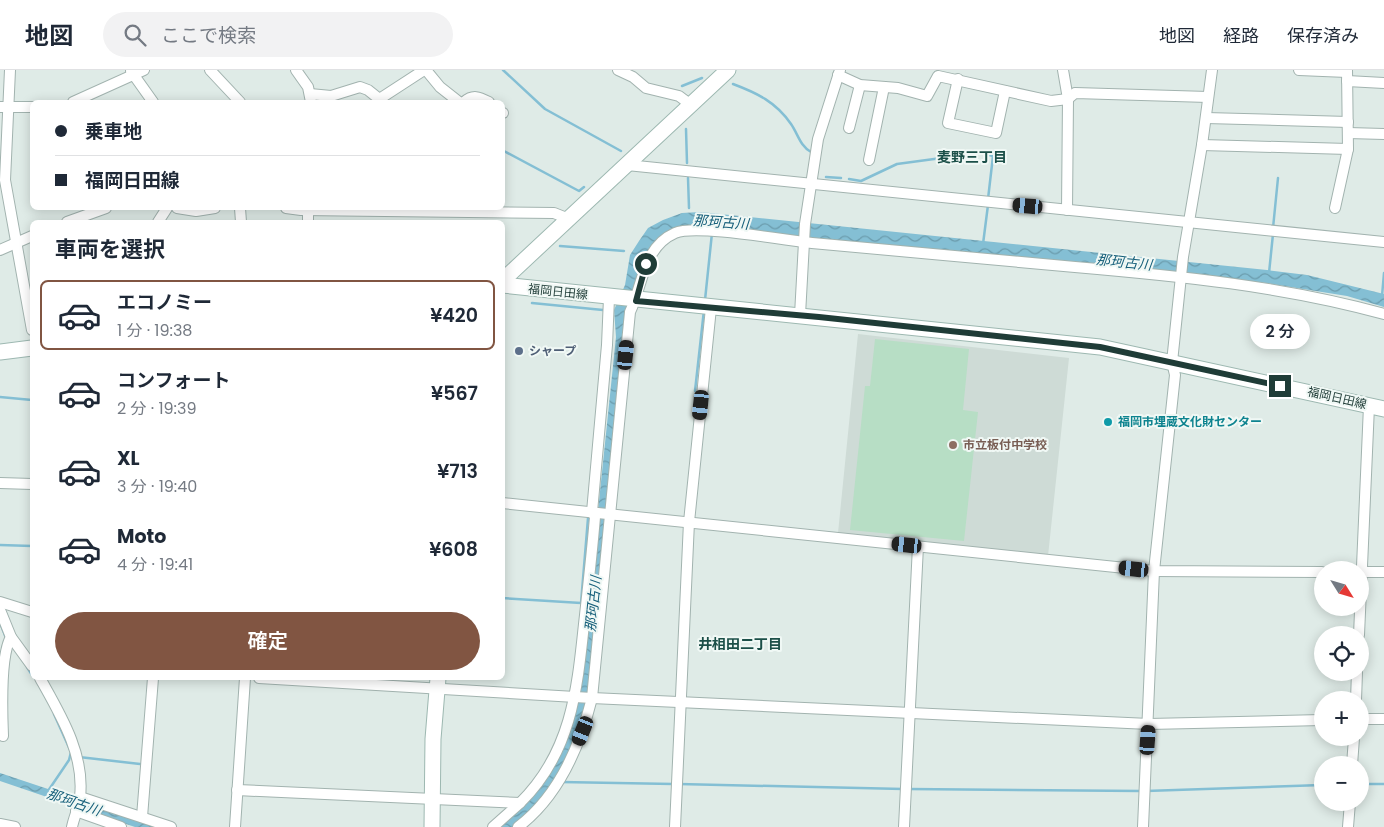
<!DOCTYPE html>
<html lang="ja">
<meta charset="utf-8">
<style>
:root{--surface:#fff;--page:#f2f2f3;--text:#1f2937;--muted:#747a83;--line:#e0e1e3;--accent:#815542}
body{margin:0;font-family:Poppins,"Noto Sans JP",sans-serif;background:var(--page);color:var(--text);height:100vh;display:flex;flex-direction:column;font-size:19px;white-space:nowrap}
*{box-sizing:border-box;margin:0}
p{font-size:16px;color:var(--muted)}
.icon{flex:none;width:28px;height:28px;fill:none;stroke:currentColor;stroke-width:2;stroke-linecap:round;stroke-linejoin:round}
.map{position:relative;flex:1;overflow:hidden}
.details{position:absolute;left:30px;top:150px;width:475px;height:460px;display:flex;flex-direction:column;background:var(--surface);border-radius:8px;box-shadow:0 2px 12px #0003}
.details>*{flex:none}
.guide{position:absolute;left:30px;top:30px;width:475px;height:110px;border-radius:8px;box-shadow:0 2px 12px #0003;display:grid;align-content:center;height:110px;padding:0 25px;background:var(--surface)}
.needle{width:32px;rotate:127deg}
.tools{position:absolute;left:1314px;top:491px;display:grid;gap:10px}
.tools a{display:grid;place-items:center;width:55px;height:55px;border-radius:50%;background:var(--surface);box-shadow:0 2px 12px #0003;font-size:25px}
.end{position:absolute;width:22px;height:22px;margin:-11px;border:6px solid #1f3c37;background:#fff;box-shadow:0 0 0 2px #fff}
.from{border-radius:50%}
.bubble{position:absolute;height:35px;border-radius:18px;background:var(--surface);box-shadow:0 2px 12px #0003;font-size:16px;font-weight:600;line-height:35px;text-align:center}
.car{position:absolute;width:15px;height:30px;margin:-15px -8px;border-radius:6px;box-shadow:0 0 4px 1px #0007;background:linear-gradient(#222 24%,#8ab4d8 0 40%,#222 0 76%,#8ab4d8 0 86%,#222 0)}
.guide b{display:flex;align-items:center;gap:18px;height:48px;font-size:19px}
.guide b+b{border-top:1px solid var(--line)}
.guide i{width:12px;height:12px;background:var(--text)}
ul{padding:0;list-style:none}
li{display:flex;align-items:center;gap:15px;height:70px;margin:0 10px 8px;padding:0 15px;border:2px solid transparent;border-radius:8px}
li div{flex:1}
li b{display:block;font-size:19px}
li em{font-style:normal;font-weight:600}
li.on{border-color:var(--accent)}
li>.icon{width:45px;height:45px;stroke-width:1.5}
h2{padding:0 25px;font-size:22px;line-height:60px}
.action{display:flex;gap:10px;margin-top:auto;padding:10px 25px}
.action a{flex:1;height:58px;border-radius:30px;background:var(--accent);color:#fff;font-size:20px;font-weight:600;line-height:58px;text-align:center}
header{display:flex;align-items:center;gap:30px;box-sizing:border-box;height:70px;padding:0 25px;background:var(--surface);border-bottom:1px solid var(--line)}
header strong{font-size:24px}
nav{display:flex;gap:28px;margin-inline-start:auto;font-size:18px}
.search{width:350px;height:45px;background:var(--page);display:flex;align-items:center;gap:12px;box-sizing:border-box;padding:0 18px;border-radius:28px;color:var(--muted);font-size:19px}
.map>svg:first-child{display:block}
.built{fill:#cedbd6}
.grass{fill:#b7dec5}
.water{fill:url(#water-waves)}
.lines{fill:none;stroke-linecap:round;stroke-linejoin:round}
.stream{stroke:#84bfd4;stroke-width:2.5}
.street-casing{stroke:#a2b3af;stroke-width:12}
.secondary-casing{stroke:#9db8b1;stroke-width:17}
.street{stroke:#fff;stroke-width:10}
.secondary{stroke:#fff;stroke-width:15}
.route{stroke:#1f3c37;stroke-width:6}
.service-dot{fill:#5c6f8a;stroke:#f0f8f5;stroke-width:2}
.culture-dot{fill:#0f9aa8;stroke:#f0f8f5;stroke-width:2}
.education-dot{fill:#8d6e63;stroke:#f0f8f5;stroke-width:2}
.labels{text-anchor:middle;stroke-width:4;stroke-linejoin:round;paint-order:stroke}
.street-label{font-size:12px;fill:#1f3c37;stroke:#f0f8f5}
.service-label{font-size:12px;font-weight:bold;fill:#4e5e75;stroke:#f0f8f5;text-anchor:start}
.culture-label{font-size:12px;font-weight:bold;fill:#0d838f;stroke:#f0f8f5;text-anchor:start}
.education-label{font-size:12px;font-weight:bold;fill:#785e54;stroke:#f0f8f5;text-anchor:start}
.neighbourhood-label{font-size:14px;font-weight:bold;fill:#1b4f48;stroke:#f0f8f5}
.water-label{font-size:14px;font-style:italic;fill:#17607b;stroke:#f0f8f5}
</style>
<header>
<strong>地図</strong>
<div class="search"><svg class="icon" aria-label="search" viewBox="0 0 24 24"><circle cx="10" cy="10" r="6"/><path d="M15 15l6 6"/></svg>ここで検索</div>
<nav><a>地図</a><a>経路</a><a>保存済み</a></nav>
</header>
<div class="map">
<svg width="1384" height="757" viewBox="0 0 1384 757">
<defs>
<pattern id="water-waves" width="16" height="10" patternUnits="userSpaceOnUse" patternTransform="scale(1.25)"><rect width="16" height="10" fill="#84bfd4"/><path d="M0 5q4-4 8 0t8 0" fill="none" stroke="#6b9cad"/></pattern>
</defs>
<rect width="100%" height="100%" fill="#dfebe7"/>
<path class="built" d="M858,264L1069,288L1048,486L838,463Z"/>
<path class="grass" d="M875,269L969,279L963,340L978,342L964,471L850,460L865,316H870Z"/>
<g class="water">
<path d="M700,142L1267,200L1307,205L1384,224V237L1347,226L1266,213L925,178L853,174L718,158L660,170L637,219L590,621L570,685L544,727L514,757H497L512,744L570,657L578,634L616,267L614,240L625,215L630,185L639,171L648,158L663,150L682,143Z"/>
<path d="M0,703L162,757H135L0,711Z"/>
</g>
<g class="lines">
<g class="stream">
<path d="M503,0L545,39L621,81"/>
<path d="M733,14C757,23 776,32 791,54C798,64 800,76 811,82"/>
<path d="M682,16L702,8"/>
<path d="M686,59L687,93"/>
<path d="M502,80L579,121L584,117"/>
<path d="M826,107L841,108"/>
<path d="M688,108L689,138"/>
<path d="M849,109L861,111L897,94L949,87L973,81L993,86"/>
<path d="M988,129L993,86"/>
<path d="M1273,158L1278,108"/>
<path d="M983,174L988,135"/>
<path d="M560,176L624,181"/>
<path d="M1269,203L1273,164"/>
<path d="M1382,226L1384,203"/>
<path d="M705,230L712,163"/>
<path d="M532,233L603,240"/>
<path d="M695,321L704,240"/>
<path d="M0,327L32,330"/>
<path d="M0,475L32,476"/>
<path d="M502,528L581,533L588,448H593"/>
<path d="M1,555L6,568"/>
<path d="M27,597L32,605"/>
<path d="M79,687L140,694"/>
<path d="M561,712L673,714"/>
<path d="M679,714L903,719"/>
<path d="M1360,714H1384"/>
<path d="M909,719L1141,721"/>
<path d="M48,721L69,690L71,682L54,644"/>
<path d="M1146,721L1322,715"/>
</g>
<defs>
<g id="street">
<path d="M10,0L5,110L32,260"/>
<path d="M210,0L240,32"/>
<path d="M296,0L308,17L311,32"/>
<path d="M426,0L440,17L459,32"/>
<path d="M618,0L633,7L646,18L679,26L691,35"/>
<path d="M1063,0L1068,29L1067,140"/>
<path d="M1299,0L1347,2"/>
<path d="M131,1L153,32"/>
<path d="M838,5L860,15L898,18L927,26L938,6L1051,31L1068,29L1075,23L1208,27"/>
<path d="M958,9L948,53L996,63L1005,21"/>
<path d="M1347,11L1384,13"/>
<path d="M310,24L331,26L360,17L368,20L378,28H381L424,0"/>
<path d="M73,32L144,0"/>
<path d="M464,32C473,24 479,27 489,32"/>
<path d="M0,37H32"/>
<path d="M502,43H503"/>
<path d="M1206,48L1348,52"/>
<path d="M849,58L860,15"/>
<path d="M1348,63L1384,64"/>
<path d="M1202,75L1348,79"/>
<path d="M869,90L884,17"/>
<path d="M627,95L1384,172"/>
<path d="M177,138L196,141L215,138"/>
<path d="M240,138L241,152"/>
<path d="M286,138L301,140L554,143L569,149"/>
<path d="M308,138V152"/>
<path d="M1335,138L1348,79L1347,0"/>
<path d="M67,152L106,138"/>
<path d="M158,152L167,138"/>
<path d="M0,180L32,166"/>
<path d="M800,245L805,154L818,69L840,0"/>
<path d="M0,413L32,414"/>
<path d="M502,433L1154,501L1322,502"/>
<path d="M1360,502H1384"/>
<path d="M0,532L32,542"/>
<path d="M0,540L11,567L32,596"/>
<path d="M1359,565L1369,336"/>
<path d="M40,608C60,644 85,684 80,727C79,737 74,747 72,757"/>
<path d="M259,608L592,628L1149,654L1322,650"/>
<path d="M1356,630L1357,602"/>
<path d="M1360,649H1384"/>
<path d="M3,666C2,641 0,585 11,567"/>
<path d="M1352,695L1354,668"/>
<path d="M237,720L520,733C571,683 577,621 584,554C588,518 592,483 595,447L592,442L607,275L609,228"/>
<path d="M80,727L171,757"/>
<path d="M76,741L121,757"/>
<path d="M142,747L153,608"/>
<path d="M0,754L15,757"/>
<path d="M235,757L245,608"/>
<path d="M493,757L520,733"/>
<path d="M518,757C559,726 580,676 592,628L630,242C643,215 643,177 675,163C696,154 784,170 812,173C900,181 987,189 1075,197C1179,206 1283,216 1384,244"/>
<path d="M675,757L689,452L711,238"/>
<path d="M904,757L918,476"/>
<path d="M1143,757L1154,501L1175,305L1172,292L1183,187L1202,75L1212,0"/>
<path d="M1348,757L1350,732"/>
</g>
<g id="secondary">
<path d="M502,211L728,0"/>
<path d="M502,215L1100,277L1384,339"/>
<path d="M0,282L32,278"/>
<path d="M432,757L433,669L438,608"/>
</g>
</defs>
<use href="#street" class="street-casing"/>
<use href="#secondary" class="secondary-casing"/>
<use href="#street" class="street"/>
<use href="#secondary" class="secondary"/>
</g>
<g class="lines">
<path class="route" d="M646,194L636,231L819,247L1100,277L1280,316"/>
</g>
<circle class="service-dot" cx="519" cy="281" r="5"/>
<circle class="culture-dot" cx="1108" cy="352" r="5"/>
<circle class="education-dot" cx="953" cy="375" r="5"/>
<g class="labels">
<g class="street-label">
<text transform="translate(558 222) rotate(6)" y="4">福岡日田線</text>
<text transform="translate(1337 328) rotate(13)" y="4">福岡日田線</text>
</g>
<g class="service-label">
<text x="529" y="285">シャープ</text>
</g>
<g class="culture-label">
<text x="1118" y="356">福岡市埋蔵文化財センター</text>
</g>
<g class="education-label">
<text x="963" y="379">市立板付中学校</text>
</g>
<g class="neighbourhood-label">
<text x="972" y="92">麦野三丁目</text>
<text x="740" y="579">井相田二丁目</text>
</g>
<g class="water-label">
<text transform="translate(721 152) rotate(4)" y="5">那珂古川</text>
<text transform="translate(1124 192) rotate(6)" y="5">那珂古川</text>
<text transform="translate(593 534) rotate(-84)" y="5">那珂古川</text>
<text transform="translate(74 732) rotate(19)" y="5">那珂古川</text>
</g>
</g>
</svg>
<div class="tools">
<a><svg class="needle" viewBox="-14 -14 28 28"><path d="M0-13l5 13h-10z" fill="#e53935"/><path d="M0 13l5-13h-10z" fill="#747a83"/></svg></a>
<a><svg class="icon" aria-label="locate" viewBox="0 0 24 24"><circle cx="12" cy="12" r="6"/><path d="M12 2v4M12 18v4M2 12h4M18 12h4"/></svg></a>
<a>+</a>
<a>−</a>
</div>
<i class="end from" style="left:646px;top:194px"></i>
<i class="end" style="left:1280px;top:316px"></i>
<div class="bubble" style="left:1250px;top:244px;width:60px">2 分</div>
<i class="car" style="left:1028px;top:136px;rotate:275deg"></i>
<i class="car" style="left:626px;top:285px;rotate:6deg"></i>
<i class="car" style="left:701px;top:335px;rotate:186deg"></i>
<i class="car" style="left:907px;top:475px;rotate:276deg"></i>
<i class="car" style="left:1134px;top:499px;rotate:276deg"></i>
<i class="car" style="left:583px;top:661px;rotate:202deg"></i>
<i class="car" style="left:1148px;top:670px;rotate:4deg"></i>
<div class="guide">
<b><i class="from"></i>乗車地</b>
<b><i></i>福岡日田線</b>
</div>
<section class="details">
<h2>車両を選択</h2>
<ul>
<li class="on"><svg class="icon" aria-label="car" viewBox="0 0 24 24"><path d="M5 17H2v-5l4-1 3-4h7l3 4 3 1v5h-3M9 17h6M6 11h13"/><circle cx="7" cy="17" r="2"/><circle cx="17" cy="17" r="2"/></svg><div><b>エコノミー</b><p>1 分 · 19:38</p></div><em>¥420</em></li>
<li><svg class="icon" aria-label="car" viewBox="0 0 24 24"><path d="M5 17H2v-5l4-1 3-4h7l3 4 3 1v5h-3M9 17h6M6 11h13"/><circle cx="7" cy="17" r="2"/><circle cx="17" cy="17" r="2"/></svg><div><b>コンフォート</b><p>2 分 · 19:39</p></div><em>¥567</em></li>
<li><svg class="icon" aria-label="car" viewBox="0 0 24 24"><path d="M5 17H2v-5l4-1 3-4h7l3 4 3 1v5h-3M9 17h6M6 11h13"/><circle cx="7" cy="17" r="2"/><circle cx="17" cy="17" r="2"/></svg><div><b>XL</b><p>3 分 · 19:40</p></div><em>¥713</em></li>
<li><svg class="icon" aria-label="car" viewBox="0 0 24 24"><path d="M5 17H2v-5l4-1 3-4h7l3 4 3 1v5h-3M9 17h6M6 11h13"/><circle cx="7" cy="17" r="2"/><circle cx="17" cy="17" r="2"/></svg><div><b>Moto</b><p>4 分 · 19:41</p></div><em>¥608</em></li>
</ul>
<div class="action"><a>確定</a></div>
</section>
</div>
